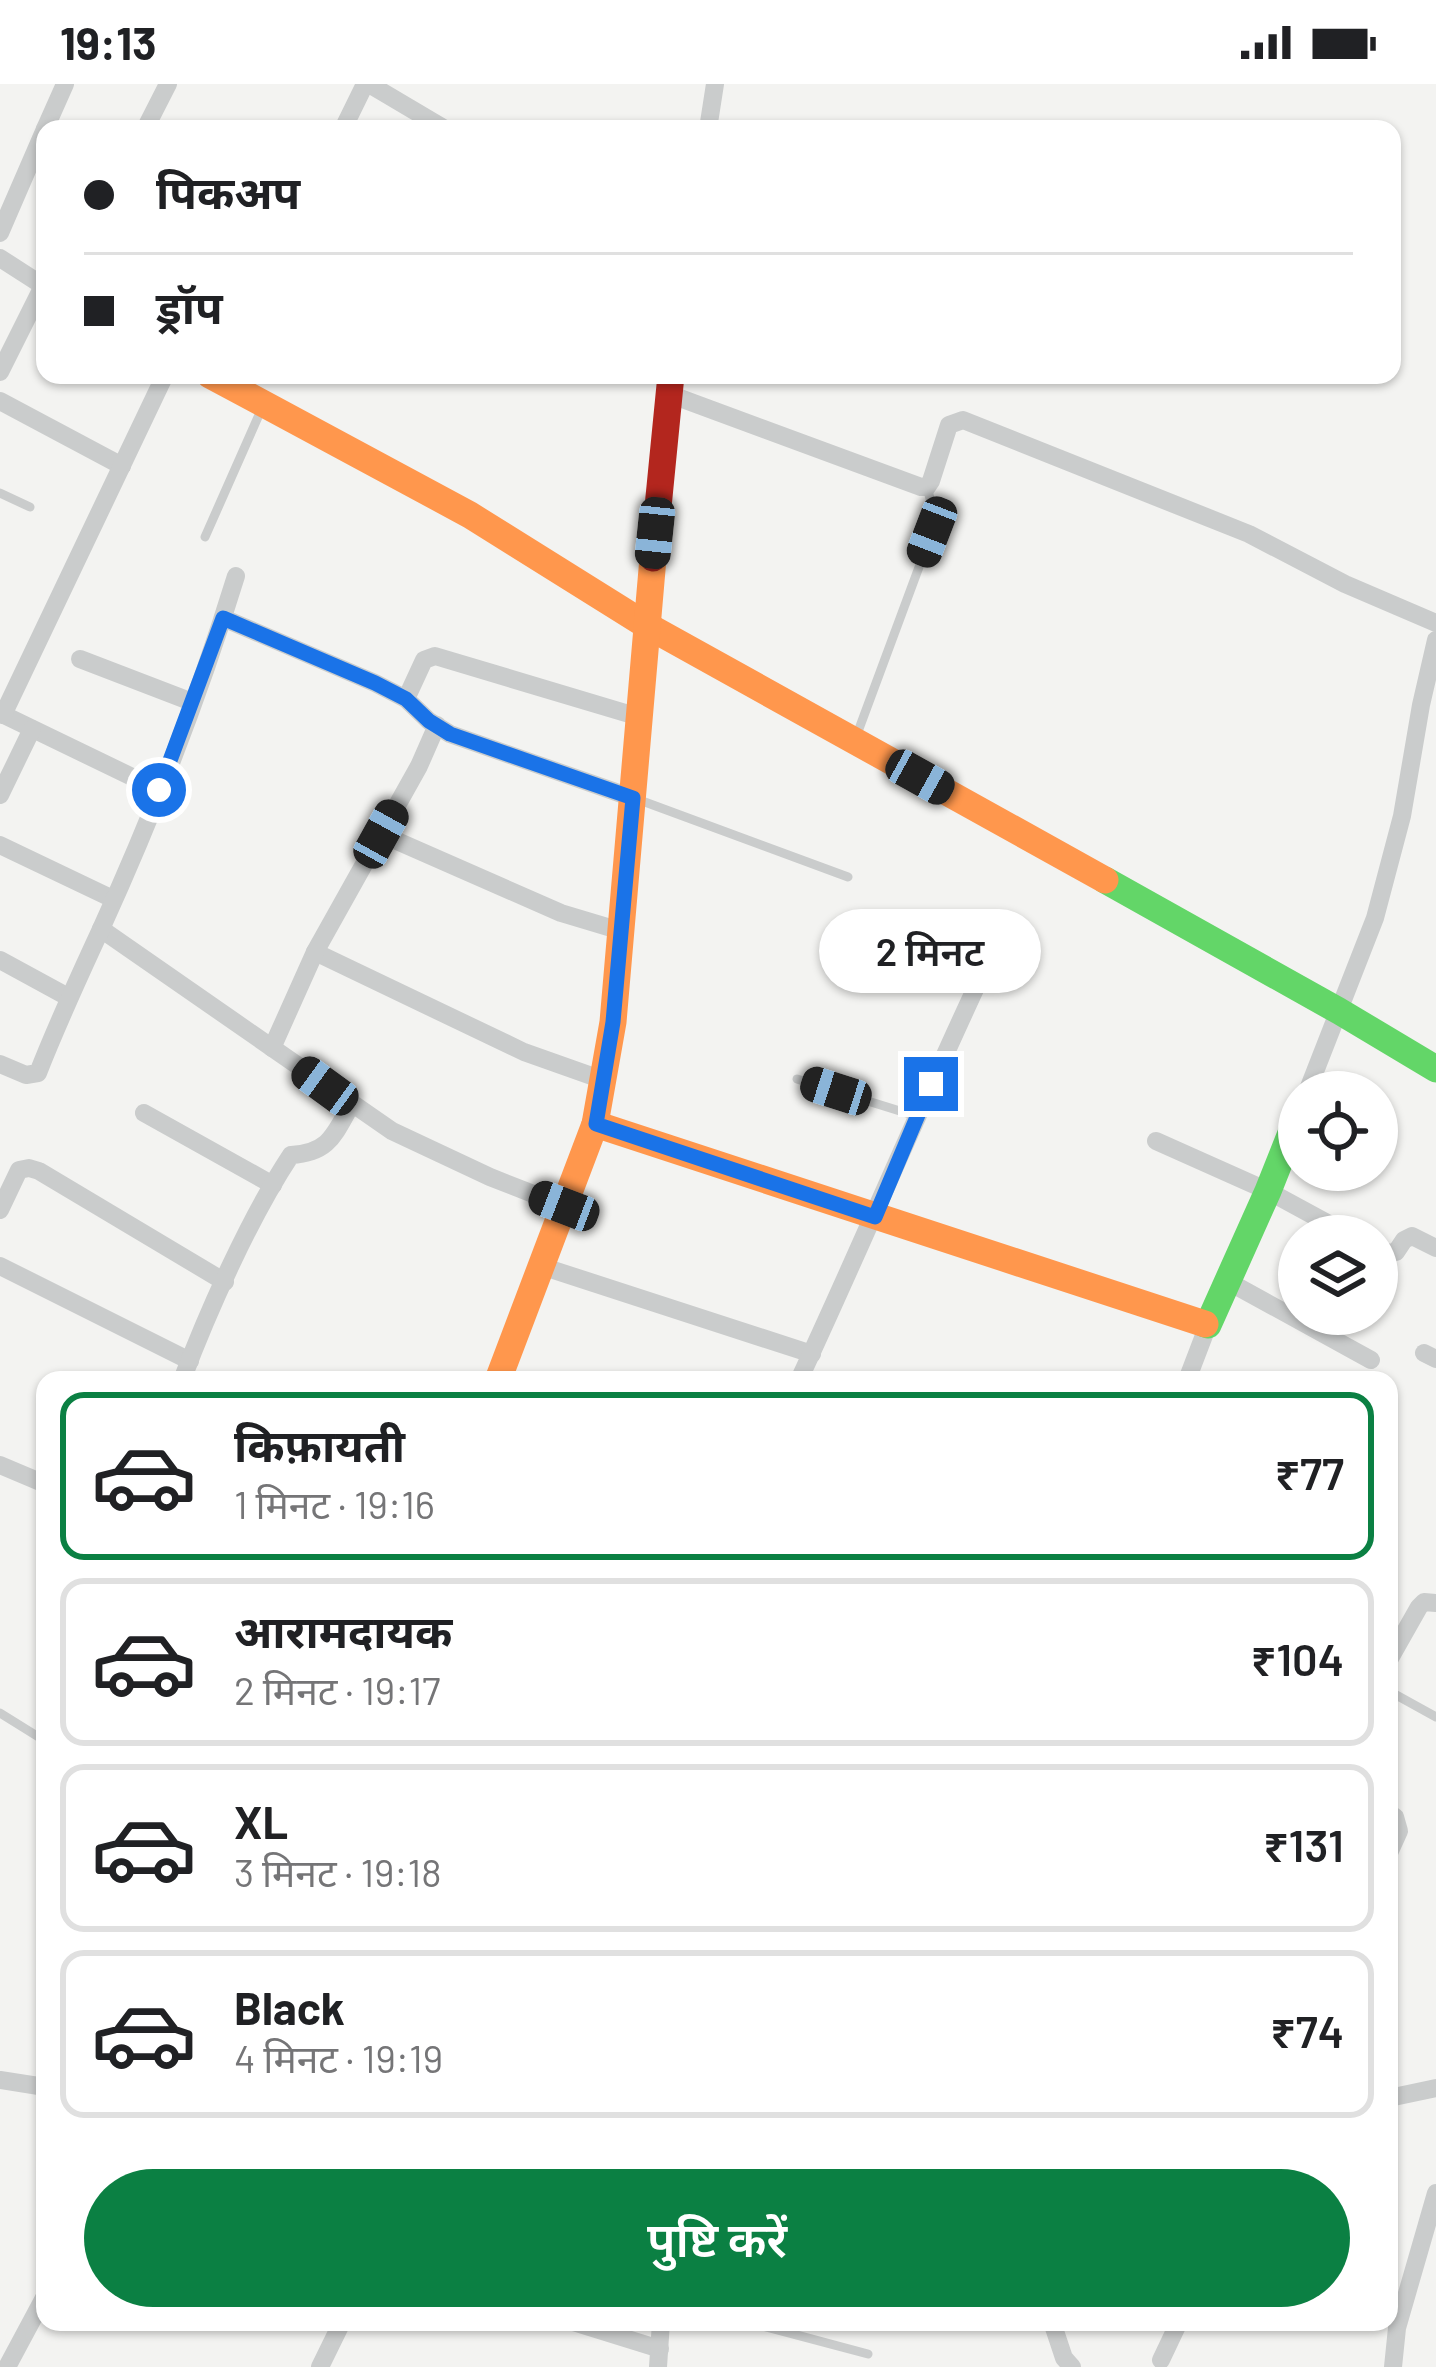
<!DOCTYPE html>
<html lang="hi">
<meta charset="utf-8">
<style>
:root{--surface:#fff;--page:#f2f2f2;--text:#202124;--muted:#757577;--line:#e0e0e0;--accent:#0b8043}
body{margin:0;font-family:Barlow,"Noto Sans Devanagari",sans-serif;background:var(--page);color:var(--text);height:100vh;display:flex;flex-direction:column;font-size:45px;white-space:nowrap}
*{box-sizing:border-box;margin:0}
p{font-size:39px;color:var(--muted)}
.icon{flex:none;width:66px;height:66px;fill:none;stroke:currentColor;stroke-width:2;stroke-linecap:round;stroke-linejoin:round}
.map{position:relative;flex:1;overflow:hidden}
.drawer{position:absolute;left:36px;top:1287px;width:1362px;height:960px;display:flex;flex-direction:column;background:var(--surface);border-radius:24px;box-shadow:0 3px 9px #0004}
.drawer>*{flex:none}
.top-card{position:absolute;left:36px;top:36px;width:1365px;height:264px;border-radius:24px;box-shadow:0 3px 9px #0004;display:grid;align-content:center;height:264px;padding:0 48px;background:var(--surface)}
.buttons{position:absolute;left:1278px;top:987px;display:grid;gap:24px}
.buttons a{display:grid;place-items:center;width:120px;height:120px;border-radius:50%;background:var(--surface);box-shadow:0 3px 9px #0004;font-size:60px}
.end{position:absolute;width:54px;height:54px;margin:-27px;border:15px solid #1a73e8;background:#fff;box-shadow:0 0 0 6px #fff}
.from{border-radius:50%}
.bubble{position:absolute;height:84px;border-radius:42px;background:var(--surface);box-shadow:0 3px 9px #0004;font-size:39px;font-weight:600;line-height:84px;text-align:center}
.car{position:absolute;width:36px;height:72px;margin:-36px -18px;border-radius:15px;box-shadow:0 0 9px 3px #0007;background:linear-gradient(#222 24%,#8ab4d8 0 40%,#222 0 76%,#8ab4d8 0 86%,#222 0)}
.top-card b{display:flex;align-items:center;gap:42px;height:114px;font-size:45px}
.top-card b+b{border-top:3px solid var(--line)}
.top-card i{width:30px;height:30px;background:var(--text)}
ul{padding:21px 0 0;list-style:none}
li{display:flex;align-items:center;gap:36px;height:168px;margin:0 24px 18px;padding:0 24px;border:6px solid var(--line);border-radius:24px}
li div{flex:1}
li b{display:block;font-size:45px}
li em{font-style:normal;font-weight:600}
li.active{border-color:var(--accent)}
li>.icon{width:108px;height:108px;stroke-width:1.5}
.action{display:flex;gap:24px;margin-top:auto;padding:24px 48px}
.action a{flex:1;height:138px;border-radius:72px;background:var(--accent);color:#fff;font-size:48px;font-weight:600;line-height:138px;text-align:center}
.status{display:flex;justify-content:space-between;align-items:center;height:84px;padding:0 60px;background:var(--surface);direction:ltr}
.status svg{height:33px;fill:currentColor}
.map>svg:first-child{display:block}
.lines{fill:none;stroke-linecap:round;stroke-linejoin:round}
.lane{stroke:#cacccc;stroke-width:9}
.street{stroke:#cacccc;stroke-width:18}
.fast{stroke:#63d668;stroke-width:27}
.slow{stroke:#ff974d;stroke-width:27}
.jam{stroke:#b3261e;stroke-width:27}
.route{stroke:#1a73e8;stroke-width:15}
</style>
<div class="status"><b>19:13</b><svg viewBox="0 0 49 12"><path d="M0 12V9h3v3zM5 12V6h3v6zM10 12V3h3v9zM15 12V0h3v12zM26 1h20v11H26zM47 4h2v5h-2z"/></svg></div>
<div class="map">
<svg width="1436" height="2283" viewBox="0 0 1436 2283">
<rect width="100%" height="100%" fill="#f3f3f1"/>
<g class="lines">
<g class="lane">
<path d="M0,409L30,423"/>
<path d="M205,453L262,324"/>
<path d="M856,653L932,448L934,430L927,403"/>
<path d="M634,714L848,793"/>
<path d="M797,995L916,1032"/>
<path d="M1389,1607L1436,1633"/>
<path d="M0,1629L45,1657"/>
<path d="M748,2238L868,2270"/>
</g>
<g class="street">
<path d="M369,0L445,45"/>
<path d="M45,45L65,0"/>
<path d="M145,45L168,0"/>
<path d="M343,45L365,0"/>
<path d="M708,45L715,0"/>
<path d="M0,149L45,45"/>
<path d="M0,174L45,203"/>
<path d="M0,288L43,202"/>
<path d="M669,310L921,403H927L931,397L949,341L963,336L1249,450L1345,500L1436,539"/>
<path d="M0,317L122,382"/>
<path d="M223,534L375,599L406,615L429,637L450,650L633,714"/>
<path d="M80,575L192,618"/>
<path d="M406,615L424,576L435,572L639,633"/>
<path d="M0,629L159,706"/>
<path d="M3,631L165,291"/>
<path d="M0,711L32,645"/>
<path d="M381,750L561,829L621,847"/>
<path d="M0,761L113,815"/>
<path d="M101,845L392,1047L490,1093L564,1122"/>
<path d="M315,868L524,968L603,996"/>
<path d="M0,876L68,913"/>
<path d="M272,964L315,868L419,682L437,641"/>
<path d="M0,980L26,991L38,989C57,940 79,893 101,845C153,731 199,612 236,492"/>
<path d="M1307,1008L1375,834L1402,732L1421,621L1436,556"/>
<path d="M144,1029L273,1101"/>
<path d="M1156,1057L1268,1107L1351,1152"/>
<path d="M0,1126L19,1086L29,1084L39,1087L225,1198"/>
<path d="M1377,1166L1383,1169L1396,1168L1404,1156L1412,1152L1436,1164"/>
<path d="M0,1182L190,1277"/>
<path d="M541,1182L812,1270"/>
<path d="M1229,1198L1371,1276"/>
<path d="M1424,1269L1436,1275"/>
<path d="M182,1296C209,1225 250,1133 291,1071C329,1069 334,1051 351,1021"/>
<path d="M799,1296C860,1165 916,1032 977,901"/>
<path d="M1187,1296L1208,1241"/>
<path d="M0,1381L45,1400"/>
<path d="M1389,1576L1419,1523L1424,1518L1436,1519"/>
<path d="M1389,1729L1395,1733L1399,1747L1389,1769"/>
<path d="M0,1996L45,2003"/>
<path d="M1389,2014L1436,2004"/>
<path d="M573,2238L660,2265"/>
<path d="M1052,2238L1064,2274L1072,2283"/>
<path d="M1161,2276L1179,2238"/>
<path d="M7,2283L45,2212"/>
<path d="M320,2283L342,2238"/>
<path d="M658,2283L661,2238"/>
<path d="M1393,2283L1397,2244L1436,2109"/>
</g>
<g class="fast">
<path d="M1105,796L1339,927L1436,985"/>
<path d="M1205,1240L1208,1241L1268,1107L1299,1029"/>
</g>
<g class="slow">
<path d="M210,291L470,431L646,541L1105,796"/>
<path d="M595,1040L1205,1240"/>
<path d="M498,1296L595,1040L613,938L653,474"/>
</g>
<path class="jam" d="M653,474L671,291"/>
</g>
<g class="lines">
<path class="route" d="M159,706L223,534L375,599L406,615L429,637L450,650L633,714L613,938L596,1040L875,1133L931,1000"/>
</g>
</svg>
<div class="buttons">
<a><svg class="icon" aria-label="locate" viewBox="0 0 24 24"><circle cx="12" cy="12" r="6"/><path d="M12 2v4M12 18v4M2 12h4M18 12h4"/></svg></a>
<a><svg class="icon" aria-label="layers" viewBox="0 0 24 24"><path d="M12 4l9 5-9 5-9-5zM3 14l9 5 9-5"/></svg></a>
</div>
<i class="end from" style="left:159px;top:706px"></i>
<i class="end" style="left:931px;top:1000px"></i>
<div class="bubble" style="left:819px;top:825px;width:222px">2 मिनट</div>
<i class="car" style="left:932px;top:448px;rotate:201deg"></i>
<i class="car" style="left:655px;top:449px;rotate:186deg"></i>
<i class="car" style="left:920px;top:693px;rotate:119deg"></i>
<i class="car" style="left:381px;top:750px;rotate:29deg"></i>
<i class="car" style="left:325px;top:1002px;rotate:306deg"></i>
<i class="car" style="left:836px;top:1007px;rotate:288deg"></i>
<i class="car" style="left:564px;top:1122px;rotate:291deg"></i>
<div class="top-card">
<b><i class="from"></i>पिकअप</b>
<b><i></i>ड्रॉप</b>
</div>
<section class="drawer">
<ul>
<li class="active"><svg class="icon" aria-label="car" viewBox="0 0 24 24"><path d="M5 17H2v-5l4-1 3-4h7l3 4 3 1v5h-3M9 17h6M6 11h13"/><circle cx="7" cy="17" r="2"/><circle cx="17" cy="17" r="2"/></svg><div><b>किफ़ायती</b><p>1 मिनट · 19:16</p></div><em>₹77</em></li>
<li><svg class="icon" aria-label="car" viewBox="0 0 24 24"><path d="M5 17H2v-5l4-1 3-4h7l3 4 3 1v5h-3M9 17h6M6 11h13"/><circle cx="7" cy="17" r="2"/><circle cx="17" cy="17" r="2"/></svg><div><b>आरामदायक</b><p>2 मिनट · 19:17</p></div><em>₹104</em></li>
<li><svg class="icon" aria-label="car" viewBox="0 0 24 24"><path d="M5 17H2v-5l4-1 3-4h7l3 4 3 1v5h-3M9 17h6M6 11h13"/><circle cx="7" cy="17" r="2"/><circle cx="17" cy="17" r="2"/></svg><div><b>XL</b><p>3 मिनट · 19:18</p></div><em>₹131</em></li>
<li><svg class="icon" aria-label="car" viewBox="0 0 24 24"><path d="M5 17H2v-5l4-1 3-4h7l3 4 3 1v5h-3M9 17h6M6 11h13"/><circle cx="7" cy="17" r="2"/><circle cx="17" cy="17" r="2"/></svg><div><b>Black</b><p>4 मिनट · 19:19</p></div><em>₹74</em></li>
</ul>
<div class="action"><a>पुष्टि करें</a></div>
</section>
</div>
